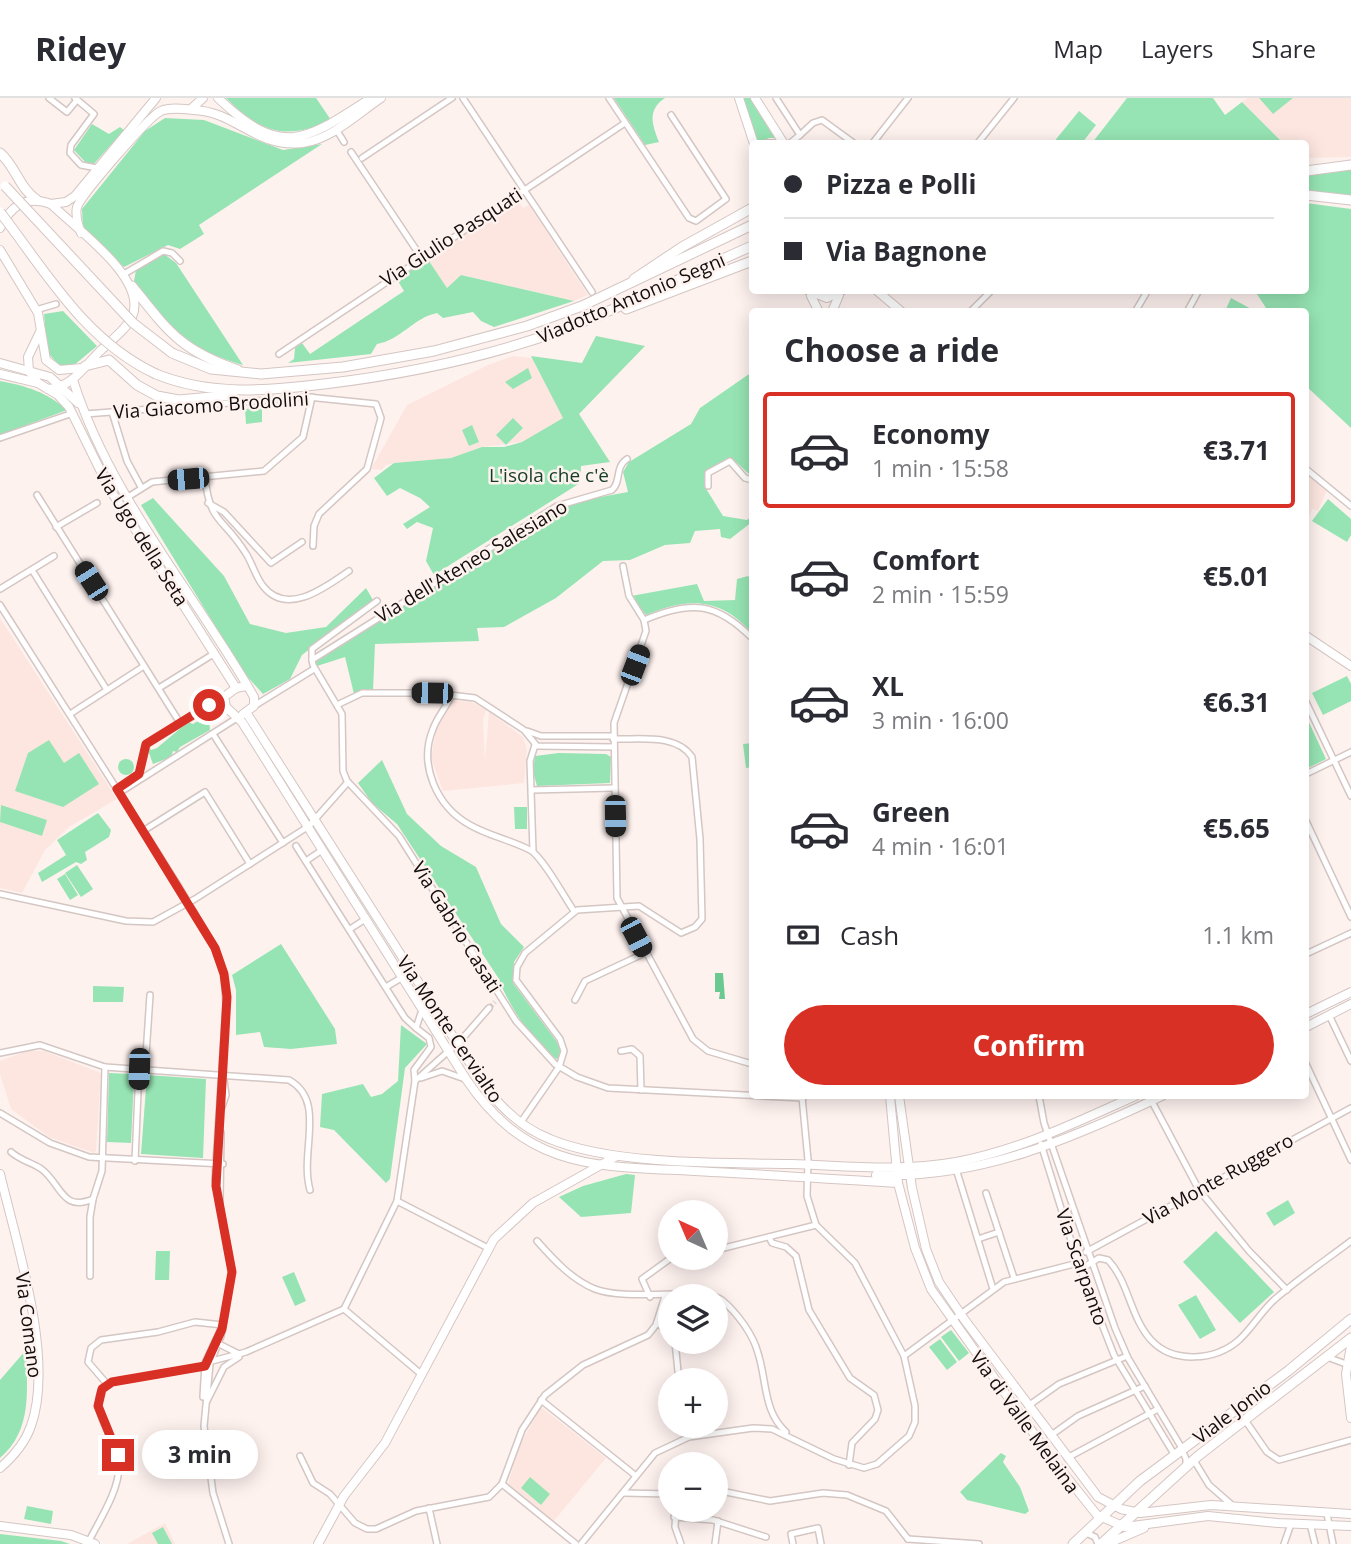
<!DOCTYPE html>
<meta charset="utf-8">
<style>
:root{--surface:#fff;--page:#f7f7f7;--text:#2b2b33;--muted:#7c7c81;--line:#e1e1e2;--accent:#d93025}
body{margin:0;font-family:"Open Sans",sans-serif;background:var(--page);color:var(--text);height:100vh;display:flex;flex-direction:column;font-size:26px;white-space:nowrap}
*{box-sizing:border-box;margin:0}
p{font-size:23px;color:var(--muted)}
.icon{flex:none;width:38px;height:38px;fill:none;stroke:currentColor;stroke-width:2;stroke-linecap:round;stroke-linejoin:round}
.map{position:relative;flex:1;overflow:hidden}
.drawer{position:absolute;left:749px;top:210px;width:560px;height:791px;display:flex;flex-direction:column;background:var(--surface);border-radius:7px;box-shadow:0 4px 18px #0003}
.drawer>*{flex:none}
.top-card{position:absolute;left:749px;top:42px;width:560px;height:154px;border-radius:7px;box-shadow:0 4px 18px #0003;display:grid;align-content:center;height:154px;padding:0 35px;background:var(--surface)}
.needle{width:46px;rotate:316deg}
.buttons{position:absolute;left:658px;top:1102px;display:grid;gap:14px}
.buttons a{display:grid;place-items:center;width:70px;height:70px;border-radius:50%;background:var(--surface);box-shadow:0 4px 18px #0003;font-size:35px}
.end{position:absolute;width:32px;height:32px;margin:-16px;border:9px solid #d93025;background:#fff;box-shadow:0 0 0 4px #fff}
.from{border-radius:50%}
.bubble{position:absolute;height:49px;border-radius:24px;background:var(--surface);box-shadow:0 4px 18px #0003;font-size:23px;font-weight:700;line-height:49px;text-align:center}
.car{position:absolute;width:21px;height:42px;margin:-21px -10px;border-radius:9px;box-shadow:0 0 5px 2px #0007;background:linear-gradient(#222 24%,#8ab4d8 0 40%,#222 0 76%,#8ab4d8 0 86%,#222 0)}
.top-card b{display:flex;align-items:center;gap:24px;height:66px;font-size:26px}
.top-card b+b{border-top:2px solid var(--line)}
.top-card i{width:18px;height:18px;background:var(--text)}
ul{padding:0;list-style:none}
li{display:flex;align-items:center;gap:21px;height:116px;margin:0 14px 10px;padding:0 21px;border:4px solid transparent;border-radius:7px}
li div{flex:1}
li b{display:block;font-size:26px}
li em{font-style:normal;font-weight:700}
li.selected{border-color:var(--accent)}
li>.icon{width:63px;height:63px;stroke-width:1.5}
h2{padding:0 35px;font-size:32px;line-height:84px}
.pay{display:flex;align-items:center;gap:18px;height:77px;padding:0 35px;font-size:26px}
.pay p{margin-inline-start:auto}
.action{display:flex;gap:14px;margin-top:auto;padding:14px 35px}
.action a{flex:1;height:80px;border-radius:42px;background:var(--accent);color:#fff;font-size:28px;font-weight:700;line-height:80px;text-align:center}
header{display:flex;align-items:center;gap:42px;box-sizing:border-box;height:98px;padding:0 35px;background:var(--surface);border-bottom:2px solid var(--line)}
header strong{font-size:33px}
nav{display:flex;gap:38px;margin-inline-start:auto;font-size:24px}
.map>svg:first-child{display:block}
.built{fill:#fde6e0}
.green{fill:#96e4b3}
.water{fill:#69c991}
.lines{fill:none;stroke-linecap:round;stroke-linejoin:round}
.street-tunnel{stroke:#dbd0cd;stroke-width:5;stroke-dasharray:5 2.5;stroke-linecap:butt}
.street-casing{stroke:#d4c6c3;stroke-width:8}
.secondary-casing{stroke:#d4c6c3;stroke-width:10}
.primary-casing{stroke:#d4c6c3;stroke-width:11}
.street{stroke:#fff;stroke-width:5}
.secondary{stroke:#fff;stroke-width:8}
.primary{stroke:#fff;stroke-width:9}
.primary-bridge-casing{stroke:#d4c6c3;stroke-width:11;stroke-linecap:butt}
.primary-bridge{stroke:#fff;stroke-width:9}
.route{stroke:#d93025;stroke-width:9}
.labels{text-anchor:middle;stroke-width:5;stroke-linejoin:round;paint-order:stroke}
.street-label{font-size:19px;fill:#120d0c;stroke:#fef2ef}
.park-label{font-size:19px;fill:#133c25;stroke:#fef2ef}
</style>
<header>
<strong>Ridey</strong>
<nav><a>Map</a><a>Layers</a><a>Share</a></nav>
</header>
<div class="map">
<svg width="1351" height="1446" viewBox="0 0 1351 1446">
<rect width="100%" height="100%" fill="#fef2ef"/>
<g class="built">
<path d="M1247,0H1351V59L1306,60V46L1283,45L1242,4Z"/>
<path d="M517,102L523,110L529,107L588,197L574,203L462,177L447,190L427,160Z"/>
<path d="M596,238L645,248L579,316L584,325L563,320L522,344L482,349L451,360L394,365L386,367L382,372L371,371L407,307L488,267L513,258L582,265Z"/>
<path d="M1306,375L1327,392L1318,413L1312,411L1306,425Z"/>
<path d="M0,520L117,701L69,729L45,752L22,795L0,790Z"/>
<path d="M452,602L472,604L486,612L483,622L485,663L489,614L523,639L527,651L524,685L443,693L431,660L437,629Z"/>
<path d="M27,953H44L101,975L96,1053L94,1055L49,1039L11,1011L0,976V963Z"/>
<path d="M541,1309L606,1360L553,1424L508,1387L518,1350Z"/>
<path d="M165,1425L175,1446H127Z"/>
</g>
<g class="green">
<path d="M226,0H316L331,22C286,43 261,35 226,0Z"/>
<path d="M614,0H665C647,12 652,26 659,44L645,47Z"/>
<path d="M742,0H751L777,40H769L757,45Z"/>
<path d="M1127,0H1213L1225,17L1242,4L1283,45H1092Z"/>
<path d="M1259,0H1293L1273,16Z"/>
<path d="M1079,13L1096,27L1082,45H1053Z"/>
<path d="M165,20L204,22L283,52L322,46L199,127L204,136L180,151L168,147L124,169L83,131L82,111L145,33Z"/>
<path d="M92,26L109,36L120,29L124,32L93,67L87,66L74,52Z"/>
<path d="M1351,71V99L1306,94V76Z"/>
<path d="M1306,105L1351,111V330L1306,288V214L1268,213L1255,193L1306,192Z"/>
<path d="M164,156L176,165L243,267C181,248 172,233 134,183L136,172Z"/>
<path d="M427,160L447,190L461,177L574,203L494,229L481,223L473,214L443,220L437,215C413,220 401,242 377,246L371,256L288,265L294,261L295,250L302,245L310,256L404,193L396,180Z"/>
<path d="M1231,200L1255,213H1225Z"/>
<path d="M63,213L97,248L73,268H60L47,254L44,216Z"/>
<path d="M596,238L645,248L579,316L610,364L581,368L580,385L434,477L426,463L433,430L417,424L407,431L403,426L430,409L420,400L400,390L387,398L374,380L394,365L451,360L482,349H504L522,344L563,320L531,258L582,265Z"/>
<path d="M528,270L532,280L513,291L505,284Z"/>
<path d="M752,274V379L734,362L711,370L705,376V389L723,418L747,422L752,418V424L730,441L721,439L720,431L695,433L690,445L665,447L630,462L603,463L556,500L504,529L477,530L479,543L375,546L373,593L354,596L345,559L314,569L313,563L554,415L573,404L628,394L623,374L629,364L691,326L700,310Z"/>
<path d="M0,283C27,288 46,294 67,312L0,337Z"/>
<path d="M262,309V324L246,326L245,311Z"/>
<path d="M513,320L523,330L506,347L496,337Z"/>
<path d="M472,327L479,344L469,348L462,332Z"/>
<path d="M153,400L224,478L250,526L286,535L326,529L366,490L373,502L302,557L290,581L263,596L244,575L141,407Z"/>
<path d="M1328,401L1351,421V437L1347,444L1312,423Z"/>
<path d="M748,478L752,483V535C720,499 689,499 646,517L631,498L697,486L704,503L735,502L737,481Z"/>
<path d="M1347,578L1351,586V603L1323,617L1312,595Z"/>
<path d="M212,609L216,615L209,620L210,632L180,649L177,654L173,653L171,659L153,666L148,652L149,649L151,652L157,650L188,624L193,626L201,621L200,617Z"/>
<path d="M1306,618L1326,661L1306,671Z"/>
<path d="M49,642L64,665L79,655L99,686L63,709L15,693L28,655Z"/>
<path d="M752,645V669L746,670L743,646Z"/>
<path d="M559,655L606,656L611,659L610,685L537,688L533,674L535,658Z"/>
<circle cx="126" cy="669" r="8"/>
<path d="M382,662L407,716L441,748L476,769L501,826L524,849L514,864L513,885L560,948V962C539,957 505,901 499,881L397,726L372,705L358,685Z"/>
<path d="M1,707L47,722L42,738L0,724Z"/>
<path d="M514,709H527V731H515Z"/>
<path d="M98,715L111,732L109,739L85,754L87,762L81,766L76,764L42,784L38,775L66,757L57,742Z"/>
<path d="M77,767L93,791L81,799L65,775Z"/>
<path d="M65,776L78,797L70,802L57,781Z"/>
<path d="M281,846L335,931L337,946L291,951L264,949L260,934L236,937V892L232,877Z"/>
<path d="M93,888L124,889L123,904H93Z"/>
<path d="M401,927L427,946L405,970L390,1081L386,1085L334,1032L320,1029L322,996L363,986L371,999L382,996L398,983Z"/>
<path d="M109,975L132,976L134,980L131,1045L107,1044Z"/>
<path d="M147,977L206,981L203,1060L141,1056Z"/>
<path d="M626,1076L635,1077L631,1115L581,1119L559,1099L583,1088Z"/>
<path d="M1288,1102L1295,1115L1274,1128L1266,1115Z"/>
<path d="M1216,1133L1274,1194L1240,1225L1183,1164Z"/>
<path d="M156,1153H170L169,1182H155Z"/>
<path d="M294,1174L306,1203L295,1208L282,1179Z"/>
<path d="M1196,1197L1216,1232L1200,1241L1178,1207Z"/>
<path d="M951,1232L969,1255L959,1263L941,1239Z"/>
<path d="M940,1241L957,1264L947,1272L929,1249Z"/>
<path d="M26,1252C27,1291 33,1332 0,1360V1282Z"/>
<path d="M1001,1355L1006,1358L1003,1364L1020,1389L1029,1413L1025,1416L967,1402L960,1394Z"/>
<path d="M530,1379L550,1396L541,1407L521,1390Z"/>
<path d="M27,1408L53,1413L51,1426L24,1421Z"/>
<path d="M163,1429L172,1446H158L152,1435Z"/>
<path d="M0,1436L61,1443L70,1446H0Z"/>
</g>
<path class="water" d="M715,875H723L725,901H719L720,894H715Z"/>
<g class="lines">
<path class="street-tunnel" d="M489,910L495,904"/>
<defs>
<g id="street">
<path d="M49,0L67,14L77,2"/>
<path d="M75,0L94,16L71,47L70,55L81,67L97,70"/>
<path d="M463,0L592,194"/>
<path d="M609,0L689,120L696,123L726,101L671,17"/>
<path d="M776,0L800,37L813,25L822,22L855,46"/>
<path d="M336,31L344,44"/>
<path d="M789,46L800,37"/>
<path d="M872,46L908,0"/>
<path d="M977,46L1014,0"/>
<path d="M351,54L421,159"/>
<path d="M362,60L452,0"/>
<path d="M124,176L163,153L172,155L180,163"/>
<path d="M36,212L56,206"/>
<path d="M970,214L992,192"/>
<path d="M1135,214L1148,192"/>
<path d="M1187,214L1199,192"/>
<path d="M279,256L625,25"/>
<path d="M112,314L127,363L141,389"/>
<path d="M85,316L308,299L376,306L381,320L367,371L319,416L314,428L313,448"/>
<path d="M0,340L73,315"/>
<path d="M627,361C614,370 622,383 612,392L557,408L312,562L313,567L342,616L343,673L347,683L399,738L516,923L555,966L577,979L608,990L803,1000"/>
<path d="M1306,371L1351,408"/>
<path d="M205,380C210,426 223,419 245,454C252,464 255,478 263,488C287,519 326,489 349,473"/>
<path d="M708,388V375L730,363L745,380L752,382"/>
<path d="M37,397L180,625"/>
<path d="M128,399L152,384L264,373L303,339L312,299"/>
<path d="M208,405L224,414L271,465L302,444"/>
<path d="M56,429L97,405"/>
<path d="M623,468L629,498L644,522L646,533L614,625L617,800L693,941L708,953L752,966"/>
<path d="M32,472L107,592"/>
<path d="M0,491L54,458"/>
<path d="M0,507L179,789L215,850L224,876L226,907L215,1081L232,1174L221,1238L210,1266L204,1328L213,1395L229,1446"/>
<path d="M644,522C691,502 716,504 752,540"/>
<path d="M312,562V551L377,503"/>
<path d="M159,590L215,555"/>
<path d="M451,598C446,610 437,619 433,631C418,667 437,709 470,727C489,738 511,742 530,752C542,758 565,800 574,813"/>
<path d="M1306,604L1351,698"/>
<path d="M337,607L362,595H434L475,600L524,632L537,648L614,649"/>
<path d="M254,608L314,571"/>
<path d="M70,616L144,568"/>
<path d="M527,633L541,638H613"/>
<path d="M213,636L283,745"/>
<path d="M1306,676L1351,654"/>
<path d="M117,691L139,676L147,646L224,599"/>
<path d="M532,692L614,690"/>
<path d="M119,695L237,620"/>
<path d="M1306,723L1351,819"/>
<path d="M143,733L205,694L250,766"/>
<path d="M296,748L405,920L416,930"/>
<path d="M533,753L530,663L535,647"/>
<path d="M306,763L322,752"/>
<path d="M0,796L126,823L153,824L195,801L309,728L348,684"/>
<path d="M350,831L364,822"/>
<path d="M1306,856L1351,835"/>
<path d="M386,889L401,880"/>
<path d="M575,902L585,883L645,855"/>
<path d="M1329,917L1351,963"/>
<path d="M621,953L632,951L640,958L641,992"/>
<path d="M0,955L40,947L105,969L289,982C327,1003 299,1054 310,1092"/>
<path d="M1306,966L1351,1062"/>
<path d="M145,972L150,897"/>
<path d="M421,980L442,973L465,981"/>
<path d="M415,983L462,941L489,910"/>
<path d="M1039,998L1044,1025L1115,1230L1128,1260L1180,1347L1186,1361V1369"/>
<path d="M1149,998L1199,1092L1249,1153L1287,1192"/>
<path d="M802,999L808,1062L807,1098L816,1127"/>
<path d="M222,1009L226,997L223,975"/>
<path d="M0,1015L50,1045L89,1059L223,1066"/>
<path d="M521,1024L559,969L564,953L560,941L516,882L517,869L525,855L577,812L639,808L681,835L695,829L702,821L700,741L692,659C676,635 639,642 613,641"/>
<path d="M1041,1046L1078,1165L1114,1257L1174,1356"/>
<path d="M11,1054C20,1062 30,1064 40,1070C61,1084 61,1115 93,1101L102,1073L105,969"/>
<path d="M135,1063L139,971"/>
<path d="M957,1074L993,1191"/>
<path d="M986,1095L1014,1180"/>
<path d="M220,1102L221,1035"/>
<path d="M397,1103L488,1150"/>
<path d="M769,1139L772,1145L786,1149L796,1158L809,1212L850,1280L874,1297L878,1312L875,1321L852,1345L849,1367"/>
<path d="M978,1141L999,1134"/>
<path d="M537,1143C553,1161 572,1182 595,1191C628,1204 705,1188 722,1202C737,1215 753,1236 758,1255C767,1283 763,1313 786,1334"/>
<path d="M716,1152L816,1127"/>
<path d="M1086,1154L1351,1010"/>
<path d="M1081,1171L1099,1160L1108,1162C1129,1184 1130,1219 1151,1242C1173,1266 1215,1263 1239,1242C1252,1230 1261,1214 1274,1202C1298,1181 1326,1162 1351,1143"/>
<path d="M90,1178V1119L93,1101"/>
<path d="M650,1199L642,1181L671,1160"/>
<path d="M344,1211L397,1103L415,983L414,972L431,949L429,940L416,930L422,912"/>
<path d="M344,1211L421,1276"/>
<path d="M657,1224L670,1236"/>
<path d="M675,1244L679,1283"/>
<path d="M221,1247L239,1256"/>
<path d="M904,1258L1004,1184L1078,1165"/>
<path d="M1327,1259L1346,1266"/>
<path d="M212,1263L246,1254L344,1211"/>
<path d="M107,1286L88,1264L91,1250L101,1242L158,1234L195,1224L223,1227"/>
<path d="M203,1299L205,1265L220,1233"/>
<path d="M541,1302L636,1378"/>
<path d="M207,1303L224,1269L239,1259"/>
<path d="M1028,1308L1059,1286L1127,1258"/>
<path d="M1245,1322L1267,1354L1279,1362L1351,1342"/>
<path d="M1050,1338L1078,1318L1145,1288"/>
<path d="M300,1358L313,1385L330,1396L355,1425L367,1431H376L416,1413L489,1399L502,1386L522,1332L545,1297L583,1267L648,1237L656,1227L665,1198"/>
<path d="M1067,1360L1158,1311"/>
<path d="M1195,1364L1209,1387L1232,1407"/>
<path d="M502,1386L576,1446"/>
<path d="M716,1392L770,1403L823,1395L847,1397L886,1413L908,1441"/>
<path d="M623,1395L670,1396"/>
<path d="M429,1410L437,1446"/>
<path d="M676,1412L675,1429L681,1446"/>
<path d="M1327,1416L1333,1446"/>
<path d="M674,1419L713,1422L766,1439"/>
<path d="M1310,1426L1315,1446"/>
<path d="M1086,1435L1095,1439L1098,1446"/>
<path d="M908,1441L979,1446"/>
<path d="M89,1443C100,1421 119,1393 119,1368C119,1342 89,1316 102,1291L112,1284L205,1268"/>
<path d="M581,1446L655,1355L689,1339L753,1330L772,1331L834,1361L864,1370L877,1366L909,1338L915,1324V1308L904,1258L855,1165L816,1127"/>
<path d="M715,1446L718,1423"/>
<path d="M793,1446L791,1436L818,1430L821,1446"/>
<path d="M1284,1446L1291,1426"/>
</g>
<g id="secondary">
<path d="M218,0C282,61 305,43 371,0"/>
<path d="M739,0L754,46"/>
<path d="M755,0L784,46"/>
<path d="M191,11L203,0"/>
<path d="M766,46H778"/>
<path d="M51,106L66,104L75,98L156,0"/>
<path d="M0,130C11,107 27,97 51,106C75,130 149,181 132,219C126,232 109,244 99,254C83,270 72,289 48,291"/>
<path d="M81,135C78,127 75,118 77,109C82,96 149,18 161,13C171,9 183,11 193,12C236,13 256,51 303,45C332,41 357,16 381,0"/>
<path d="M0,152L38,215L46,262L59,272L82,270"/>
<path d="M807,192L827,200L843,192"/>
<path d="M876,192L902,214"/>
<path d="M811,198L819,214"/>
<path d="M832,214L839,197"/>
<path d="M40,234L28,259L29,273L38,285L58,297L69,309L109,390L236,590"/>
<path d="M0,265L50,279L78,305"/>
<path d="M0,276L38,285"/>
<path d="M73,282C110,399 194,494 254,599V608L243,616"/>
<path d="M1306,538L1351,568"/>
<path d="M246,588L236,590L224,599L226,609L242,624L466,981C532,1079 608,1067 712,1074C774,1077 836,1081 898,1085"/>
<path d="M246,614L482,984C499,1008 522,1030 550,1041C612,1067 723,1065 792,1066C848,1068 900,1074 956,1064C1020,1052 1077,1024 1135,998"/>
<path d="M1306,916L1351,894"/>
<path d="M1306,929L1351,906"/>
<path d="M890,998L898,1085L915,1150L931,1191L1049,1357L1097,1417L1125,1429L1208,1418L1278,1425L1351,1428"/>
<path d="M899,998L912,1090L926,1151L939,1184L964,1221L1098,1399L1121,1411L1140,1415L1211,1407L1351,1416"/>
<path d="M0,1076C16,1144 55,1261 31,1328C25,1345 14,1358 0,1370"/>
<path d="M876,1077C979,1081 1071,1041 1162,998"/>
<path d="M1351,1248L1346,1276L1351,1320"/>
<path d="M0,1428L71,1437L95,1446"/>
<path d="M318,1446L344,1398L385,1345L494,1141L533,1105L615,1059"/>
<path d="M1107,1446L1144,1430"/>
</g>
<g id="primary">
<path d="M0,55C16,69 19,90 37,102"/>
<path d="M1306,73L1351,67"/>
<path d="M1306,97L1351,102"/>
<path d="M634,181L682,149L752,110"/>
<path d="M132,188C168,233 180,252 238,272"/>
<path d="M626,211L752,163"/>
<path d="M172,255L211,271L261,276L343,269L434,253L527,228L582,208L752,127"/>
<path d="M85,268L109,262L137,287L157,298L179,302L233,297"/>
<path d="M156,276C210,298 267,293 324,286C407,276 489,259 567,230C631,206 690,175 752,148"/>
<path d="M1073,1446L1140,1383L1288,1273L1351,1221"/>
<path d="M1101,1446L1198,1358L1351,1240"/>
</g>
</defs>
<use href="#street" class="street-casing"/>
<use href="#secondary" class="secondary-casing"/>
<use href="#primary" class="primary-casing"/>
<use href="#street" class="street"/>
<use href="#secondary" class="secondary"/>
<use href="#primary" class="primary"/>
<defs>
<g id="primary-bridge">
<path d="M5,88L133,225L172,255"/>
<path d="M0,114C46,174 85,243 156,276"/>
</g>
</defs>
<use href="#primary-bridge" class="primary-bridge-casing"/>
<use href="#primary-bridge" class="primary-bridge"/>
</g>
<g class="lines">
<path class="route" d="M118,1357L98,1308L102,1291L112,1284L205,1268L222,1231L232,1174L216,1088L227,899L224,876L215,850L117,691L139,676L146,646L209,607"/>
</g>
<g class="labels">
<g class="street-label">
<text transform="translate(451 139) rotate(-33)" y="7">Via Giulio Pasquati</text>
<text transform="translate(631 200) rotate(-23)" y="7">Viadotto Antonio Segni</text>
<text transform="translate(211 307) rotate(-4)" y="7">Via Giacomo Brodolini</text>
<text transform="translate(142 439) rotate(58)" y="7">Via Ugo della Seta</text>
<text transform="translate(471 463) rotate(-31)" y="7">Via dell'Ateneo Salesiano</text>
<text transform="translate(457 829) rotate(58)" y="7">Via Gabrio Casati</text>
<text transform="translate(450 931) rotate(56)" y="7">Via Monte Cervialto</text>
<text transform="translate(1218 1081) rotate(-29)" y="7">Via Monte Ruggero</text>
<text transform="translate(1082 1169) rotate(71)" y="7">Via Scarpanto</text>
<text transform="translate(29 1227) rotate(83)" y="7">Via Comano</text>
<text transform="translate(1232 1314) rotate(-37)" y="7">Viale Jonio</text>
<text transform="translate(1025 1324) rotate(54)" y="7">Via di Valle Melaina</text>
</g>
<g class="park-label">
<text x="549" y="384">L'isola che c'è</text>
</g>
</g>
</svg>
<div class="buttons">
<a><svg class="needle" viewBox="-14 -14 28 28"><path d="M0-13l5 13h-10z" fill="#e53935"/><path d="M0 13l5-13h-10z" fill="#7c7c81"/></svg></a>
<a><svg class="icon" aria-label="layers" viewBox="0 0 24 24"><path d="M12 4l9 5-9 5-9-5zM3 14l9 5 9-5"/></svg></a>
<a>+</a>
<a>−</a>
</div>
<i class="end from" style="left:209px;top:607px"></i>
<i class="end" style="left:118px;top:1357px"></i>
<div class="bubble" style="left:142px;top:1332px;width:116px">3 min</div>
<i class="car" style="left:188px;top:381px;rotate:265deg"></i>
<i class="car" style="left:91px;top:483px;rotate:327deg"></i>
<i class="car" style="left:635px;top:567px;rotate:21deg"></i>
<i class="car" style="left:432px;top:595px;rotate:271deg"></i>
<i class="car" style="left:615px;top:718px;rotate:179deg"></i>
<i class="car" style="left:636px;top:839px;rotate:152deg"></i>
<i class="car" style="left:139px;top:971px;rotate:182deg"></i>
<div class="top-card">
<b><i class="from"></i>Pizza e Polli</b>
<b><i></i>Via Bagnone</b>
</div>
<section class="drawer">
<h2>Choose a ride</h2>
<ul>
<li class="selected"><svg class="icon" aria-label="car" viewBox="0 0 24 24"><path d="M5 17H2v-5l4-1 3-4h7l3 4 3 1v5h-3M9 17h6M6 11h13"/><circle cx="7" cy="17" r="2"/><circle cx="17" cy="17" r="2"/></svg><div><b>Economy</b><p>1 min · 15:58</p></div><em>€3.71</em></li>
<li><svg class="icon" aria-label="car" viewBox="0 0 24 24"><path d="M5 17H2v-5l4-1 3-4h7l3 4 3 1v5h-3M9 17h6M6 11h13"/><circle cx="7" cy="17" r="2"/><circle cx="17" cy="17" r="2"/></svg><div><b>Comfort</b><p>2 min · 15:59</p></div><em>€5.01</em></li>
<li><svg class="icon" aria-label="car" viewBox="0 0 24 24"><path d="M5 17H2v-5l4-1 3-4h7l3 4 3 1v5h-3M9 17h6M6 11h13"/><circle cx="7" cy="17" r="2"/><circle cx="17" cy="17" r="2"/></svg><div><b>XL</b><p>3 min · 16:00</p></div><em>€6.31</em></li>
<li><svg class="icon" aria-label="car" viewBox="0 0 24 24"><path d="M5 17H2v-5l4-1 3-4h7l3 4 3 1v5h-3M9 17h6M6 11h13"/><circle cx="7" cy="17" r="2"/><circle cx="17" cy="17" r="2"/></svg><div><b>Green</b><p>4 min · 16:01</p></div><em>€5.65</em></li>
</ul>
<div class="pay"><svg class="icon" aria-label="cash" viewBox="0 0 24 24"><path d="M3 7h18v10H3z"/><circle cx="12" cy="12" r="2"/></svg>Cash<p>1.1 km</p></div>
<div class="action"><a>Confirm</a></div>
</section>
</div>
